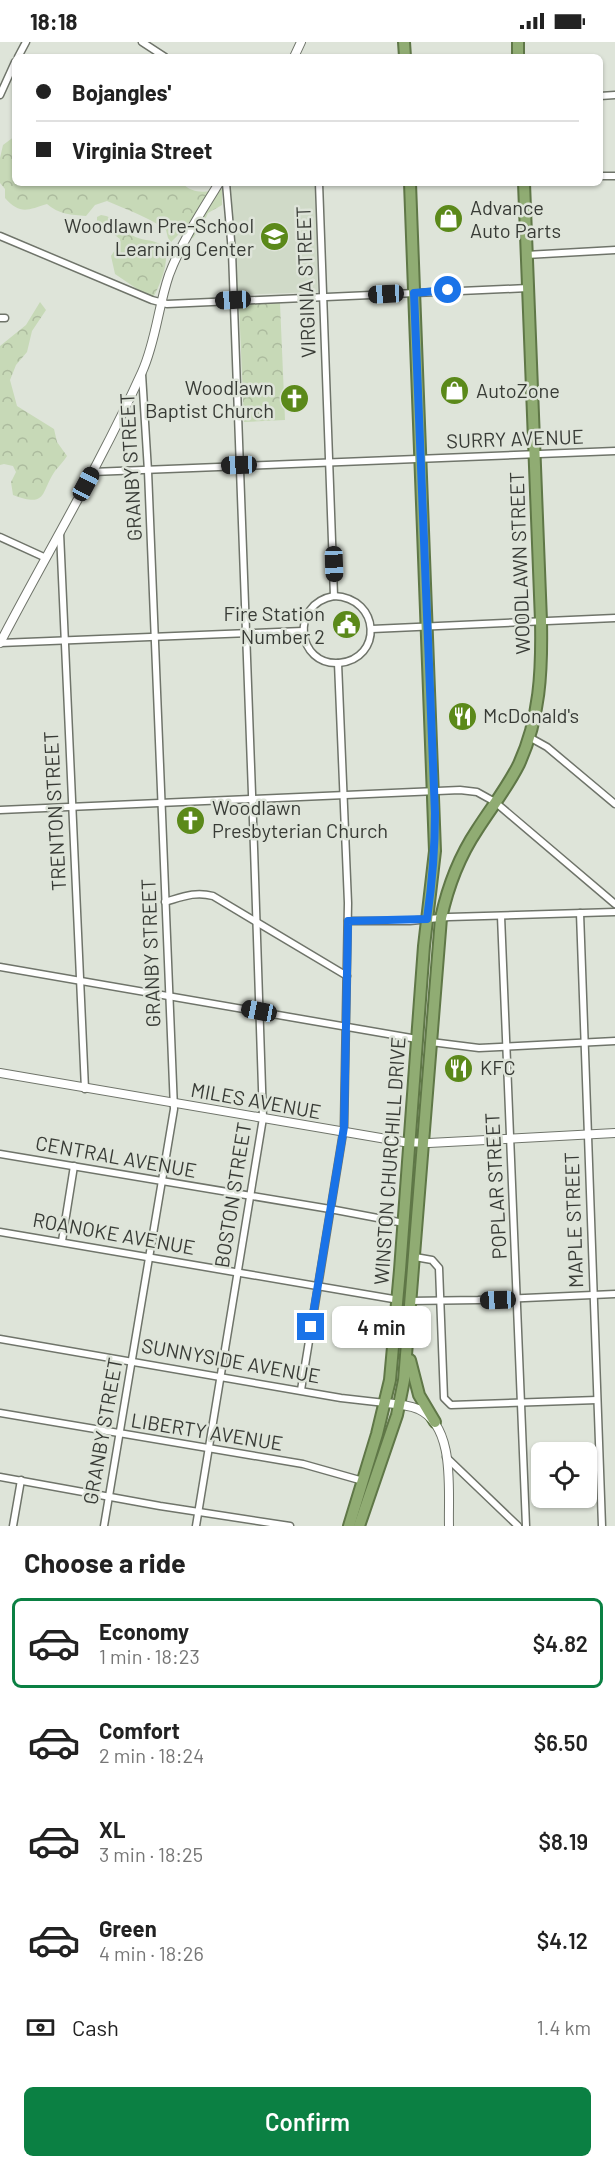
<!DOCTYPE html>
<meta charset="utf-8">
<style>
:root{--surface:#fff;--page:#f2f2f2;--text:#222;--muted:#767676;--line:#e0e0e0;--accent:#0b8043}
body{margin:0;font-family:Barlow,sans-serif;background:var(--page);color:var(--text);height:100vh;display:flex;flex-direction:column;font-size:22px;white-space:nowrap}
*{box-sizing:border-box;margin:0}
p{font-size:20px;color:var(--muted)}
.icon{flex:none;width:33px;height:33px;fill:none;stroke:currentColor;stroke-width:2;stroke-linecap:round;stroke-linejoin:round}
.map{position:relative;height:1484px;overflow:hidden}
.panel{display:flex;flex-direction:column;background:var(--surface);flex:1}
.panel>*{flex:none}
.banner{position:absolute;left:12px;top:12px;width:591px;height:132px;border-radius:9px;box-shadow:0 2px 4px #0004;display:grid;align-content:center;height:132px;padding:0 24px;background:var(--surface)}
.tools{position:absolute;left:531px;top:1400px;display:grid;gap:12px}
.tools a{display:grid;place-items:center;width:66px;height:66px;border-radius:9px;background:var(--surface);box-shadow:0 2px 4px #0004;font-size:30px}
.end{position:absolute;width:27px;height:27px;margin:-14px;border:8px solid #1a73e8;background:#fff;box-shadow:0 0 0 3px #fff}
.from{border-radius:50%}
.bubble{position:absolute;height:42px;border-radius:9px;background:var(--surface);box-shadow:0 2px 4px #0004;font-size:20px;font-weight:600;line-height:42px;text-align:center}
.car{position:absolute;width:18px;height:36px;margin:-18px -9px;border-radius:8px;box-shadow:0 0 4px 2px #0007;background:linear-gradient(#222 24%,#8ab4d8 0 40%,#222 0 76%,#8ab4d8 0 86%,#222 0)}
.banner b{display:flex;align-items:center;gap:21px;height:57px;font-size:22px}
.banner b+b{border-top:2px solid var(--line)}
.banner i{width:15px;height:15px;background:var(--text)}
ul{padding:0;list-style:none}
li{display:flex;align-items:center;gap:18px;height:90px;margin:0 12px 9px;padding:0 12px;border:3px solid transparent;border-radius:9px}
li div{flex:1}
li b{display:block;font-size:22px}
li em{font-style:normal;font-weight:600}
li.on{border-color:var(--accent)}
li>.icon{width:54px;height:54px;stroke-width:1.5}
h2{padding:0 24px;font-size:27px;line-height:72px}
.pay{display:flex;align-items:center;gap:15px;height:66px;padding:0 24px;font-size:22px}
.pay p{margin-inline-start:auto}
.button{display:flex;gap:12px;margin-top:auto;padding:12px 24px}
.button a{flex:1;height:69px;border-radius:9px;background:var(--accent);color:#fff;font-size:24px;font-weight:600;line-height:69px;text-align:center}
.status{display:flex;justify-content:space-between;align-items:center;height:42px;padding:0 30px;background:var(--surface);direction:ltr}
.status svg{height:16px;fill:currentColor}
.map>svg:first-child{display:block}
.built{fill:#d0dac8}
.forest{fill:url(#forest-crowns)}
.lines{fill:none;stroke-linecap:round;stroke-linejoin:round}
.minor-casing{stroke:#6f746a;stroke-width:9}
.tertiary-casing{stroke:#6f746a;stroke-width:10}
.trunk-casing{stroke:#5f7747;stroke-width:14}
.minor{stroke:#fff;stroke-width:6}
.tertiary{stroke:#fff;stroke-width:8}
.trunk{stroke:#90ac73;stroke-width:10}
.route{stroke:#1a73e8;stroke-width:8}
.labels{text-anchor:middle;stroke-width:5;stroke-linejoin:round;paint-order:stroke}
.poi-label{font-size:20px;fill:#383b36;stroke:#dee4d9;text-anchor:start}
.street-label{font-size:20px;fill:#383b36;stroke:#dee4d9}
</style>
<div class="status"><b>18:18</b><svg viewBox="0 0 49 12"><path d="M0 12V9h3v3zM5 12V6h3v6zM10 12V3h3v9zM15 12V0h3v12zM26 1h20v11H26zM47 4h2v5h-2z"/></svg></div>
<div class="map">
<svg width="615" height="1484" viewBox="0 0 615 1484">
<defs>
<pattern id="forest-crowns" width="20" height="18" patternUnits="userSpaceOnUse" patternTransform="scale(1.5)"><rect width="20" height="18" fill="#c7d9b7"/><path d="M2 6a3 3 0 1 1 6 0M12 15a3 3 0 1 1 6 0" fill="none" stroke="#acbb9e"/></pattern>
</defs>
<rect width="100%" height="100%" fill="#dee4d9"/>
<path class="built" d="M230,141H315L318,250L237,253Z"/>
<g class="forest">
<path d="M15,94V141H182C194,153 206,150 222,147V163L208,171L203,182L193,196L178,193L171,200L168,196L166,188C151,176 125,167 107,159L95,163L86,174C72,173 58,172 47,162C28,168 20,173 5,156V147L0,141V116L3,103Z"/>
<path d="M101,173C116,175 121,184 132,193C141,199 151,197 160,202C174,210 160,243 154,254L146,253L115,232L111,214L120,200V197L97,180V175Z"/>
<path d="M40,260L46,268L32,289L27,310L16,323L10,338L17,364L54,387L57,400L67,414C64,419 59,424 55,429C40,451 48,466 13,453L11,440L16,430L13,424L4,422L0,423V304L26,283Z"/>
<path d="M280,261L285,378L244,380L239,262Z"/>
</g>
<g class="lines">
<defs>
<g id="minor">
<path d="M142,0L165,15"/>
<path d="M18,15L26,0"/>
<path d="M0,53L15,20"/>
<path d="M600,54L615,53"/>
<path d="M600,134H615"/>
<path d="M319,141L334,554"/>
<path d="M0,194L152,258L167,262L528,246"/>
<path d="M526,213L615,208"/>
<path d="M0,276H5"/>
<path d="M92,430L615,409"/>
<path d="M60,491L85,1047"/>
<path d="M0,495L46,516"/>
<path d="M334,554C381,556 383,617 339,621C297,624 289,562 334,554Z"/>
<path d="M372,587L615,576"/>
<path d="M0,601L303,589"/>
<path d="M529,695L547,705L615,762"/>
<path d="M0,768L460,748L477,750L495,760L615,862"/>
<path d="M165,860C182,855 195,849 213,854L347,934"/>
<path d="M580,871L602,1484"/>
<path d="M501,874L526,1484"/>
<path d="M348,879H410L449,875L615,870"/>
<path d="M0,925L417,997"/>
<path d="M431,1000L479,1006L615,999"/>
<path d="M0,1112L330,1167L404,1181"/>
<path d="M0,1190L399,1258"/>
<path d="M62,1199L74,1124"/>
<path d="M415,1215L432,1218L439,1226L444,1356L451,1363L597,1358"/>
<path d="M409,1259L478,1258L615,1252"/>
<path d="M0,1297L341,1356L385,1361"/>
<path d="M301,1348L344,1085L348,861L338,621"/>
<path d="M0,1371L303,1422L363,1439"/>
<path d="M446,1415L518,1484"/>
<path d="M0,1435L160,1464L290,1484"/>
<path d="M13,1484L21,1438"/>
<path d="M104,1484L174,1067L148,429L142,332"/>
<path d="M196,1484L263,1076L254,806L232,210L226,141"/>
</g>
<g id="tertiary">
<path d="M294,15L301,0"/>
<path d="M0,601C47,511 100,423 142,330C156,299 158,265 169,233C181,201 201,170 219,141"/>
<path d="M0,1031L404,1100L429,1101L615,1091"/>
<path d="M385,1361C396,1362 408,1363 418,1367C456,1384 448,1449 449,1484"/>
</g>
<g id="trunk">
<path d="M404,0L405,15"/>
<path d="M518,0V15"/>
<path d="M410,1318L419,1353L435,1380"/>
<path d="M349,1484L377,1392L390,1338L400,1228L424,904L435,809L410,141"/>
<path d="M359,1484L397,1373L404,1338L441,876C448,844 459,815 477,788C491,766 507,746 519,722C540,676 542,629 541,579L524,141"/>
</g>
</defs>
<use href="#minor" class="minor-casing"/>
<use href="#tertiary" class="tertiary-casing"/>
<use href="#trunk" class="trunk-casing"/>
<use href="#minor" class="minor"/>
<use href="#tertiary" class="tertiary"/>
<use href="#trunk" class="trunk"/>
</g>
<g class="lines">
<path class="route" d="M311,1285L344,1085L348,879L427,877C432,842 435,807 435,771L414,251L448,248"/>
</g>
<defs>
<symbol id="shop-disc" viewBox="-11 -11 22 22"><circle r="9.5" fill="#5b891a" stroke="#dee4d9"/><path d="M-5-2.5h2.3a2.7 3.5 0 0 1 5.4 0H5L5.5 6h-11ZM-1.5-2.5h3a1.5 2.3 0 0 0-3 0Z" fill="#fff"/></symbol>
<symbol id="school-disc" viewBox="-11 -11 22 22"><circle r="9.5" fill="#5b891a" stroke="#dee4d9"/><path d="M0-5L7-2L0 1L-7-2ZM-4 1L0 2.5L4 1V4Q0 6-4 4Z" fill="#fff"/></symbol>
<symbol id="church-disc" viewBox="-11 -11 22 22"><circle r="9.5" fill="#5b891a" stroke="#dee4d9"/><path d="M-1.2-6h2.4v3.5h3.3v2.4h-3.3V6h-2.4V-.1h-3.3v-2.4h3.3Z" fill="#fff"/></symbol>
<symbol id="civic-disc" viewBox="-11 -11 22 22"><circle r="9.5" fill="#5b891a" stroke="#dee4d9"/><path d="M-.6-6.5H3V-4.5H.6V-3L4-1V1h2V6H-6V1h2V-1L-.6-3ZM-1.2 2.5V6h2.4V2.5Z" fill="#fff"/></symbol>
<symbol id="restaurant-disc" viewBox="-11 -11 22 22"><circle r="9.5" fill="#5b891a" stroke="#dee4d9"/><path d="M-5-6h1v4h1v-4h1v4h1v-4h1v5L-1.5 .5V6h-2V.5L-5-1ZM5-6V6H3V1.5H1.5Q1.5-4 5-6Z" fill="#fff"/></symbol>
</defs>
<g fill-rule="evenodd">
<use href="#shop-disc" x="432" y="160" width="33" height="33"/>
<use href="#school-disc" x="258" y="178" width="33" height="33"/>
<use href="#shop-disc" x="438" y="332" width="33" height="33"/>
<use href="#church-disc" x="278" y="340" width="33" height="33"/>
<use href="#civic-disc" x="330" y="566" width="33" height="33"/>
<use href="#restaurant-disc" x="446" y="658" width="33" height="33"/>
<use href="#church-disc" x="174" y="762" width="33" height="33"/>
<use href="#restaurant-disc" x="442" y="1010" width="33" height="33"/>
</g>
<g class="labels">
<g class="poi-label">
<text x="470" y="173">Advance<tspan x="470" dy="23">Auto Parts</tspan></text>
<text x="254" y="191" text-anchor="end">Woodlawn Pre-School<tspan x="254" dy="23">Learning Center</tspan></text>
<text x="274" y="353" text-anchor="end">Woodlawn<tspan x="274" dy="23">Baptist Church</tspan></text>
<text x="476" y="356">AutoZone</text>
<text x="325" y="579" text-anchor="end">Fire Station<tspan x="325" dy="23">Number 2</tspan></text>
<text x="483" y="681">McDonald's</text>
<text x="212" y="773">Woodlawn<tspan x="212" dy="23">Presbyterian Church</tspan></text>
<text x="480" y="1033">KFC</text>
</g>
<g class="street-label">
<text transform="translate(306 240) rotate(-92)" y="7">VIRGINIA STREET</text>
<text transform="translate(515 397) rotate(-2)" y="7">SURRY AVENUE</text>
<text transform="translate(131 425) rotate(-93)" y="7">GRANBY STREET</text>
<text transform="translate(520 521) rotate(-92)" y="7">WOODLAWN STREET</text>
<text transform="translate(55 769) rotate(-93)" y="7">TRENTON STREET</text>
<text transform="translate(151 911) rotate(-92)" y="7">GRANBY STREET</text>
<text transform="translate(256 1059) rotate(10)" y="7">MILES AVENUE</text>
<text transform="translate(116 1115) rotate(10)" y="7">CENTRAL AVENUE</text>
<text transform="translate(390 1119) rotate(-86)" y="7">WINSTON CHURCHILL DRIVE</text>
<text transform="translate(496 1144) rotate(-93)" y="7">POPLAR STREET</text>
<text transform="translate(233 1153) rotate(-81)" y="7">BOSTON STREET</text>
<text transform="translate(574 1178) rotate(-92)" y="7">MAPLE STREET</text>
<text transform="translate(114 1192) rotate(10)" y="7">ROANOKE AVENUE</text>
<text transform="translate(231 1319) rotate(10)" y="7">SUNNYSIDE AVENUE</text>
<text transform="translate(103 1389) rotate(-80)" y="7">GRANBY STREET</text>
<text transform="translate(207 1390) rotate(9)" y="7">LIBERTY AVENUE</text>
</g>
</g>
</svg>
<div class="tools">
<a><svg class="icon" aria-label="locate" viewBox="0 0 24 24"><circle cx="12" cy="12" r="6"/><path d="M12 2v4M12 18v4M2 12h4M18 12h4"/></svg></a>
</div>
<i class="end from" style="left:448px;top:248px"></i>
<i class="end" style="left:311px;top:1285px"></i>
<div class="bubble" style="left:332px;top:1264px;width:99px">4 min</div>
<i class="car" style="left:386px;top:252px;rotate:267deg"></i>
<i class="car" style="left:233px;top:258px;rotate:267deg"></i>
<i class="car" style="left:239px;top:423px;rotate:268deg"></i>
<i class="car" style="left:86px;top:442px;rotate:28deg"></i>
<i class="car" style="left:334px;top:522px;rotate:178deg"></i>
<i class="car" style="left:259px;top:969px;rotate:281deg"></i>
<i class="car" style="left:498px;top:1258px;rotate:268deg"></i>
<div class="banner">
<b><i class="from"></i>Bojangles'</b>
<b><i></i>Virginia Street</b>
</div>
</div>
<section class="panel">
<h2>Choose a ride</h2>
<ul>
<li class="on"><svg class="icon" aria-label="car" viewBox="0 0 24 24"><path d="M5 17H2v-5l4-1 3-4h7l3 4 3 1v5h-3M9 17h6M6 11h13"/><circle cx="7" cy="17" r="2"/><circle cx="17" cy="17" r="2"/></svg><div><b>Economy</b><p>1 min · 18:23</p></div><em>$4.82</em></li>
<li><svg class="icon" aria-label="car" viewBox="0 0 24 24"><path d="M5 17H2v-5l4-1 3-4h7l3 4 3 1v5h-3M9 17h6M6 11h13"/><circle cx="7" cy="17" r="2"/><circle cx="17" cy="17" r="2"/></svg><div><b>Comfort</b><p>2 min · 18:24</p></div><em>$6.50</em></li>
<li><svg class="icon" aria-label="car" viewBox="0 0 24 24"><path d="M5 17H2v-5l4-1 3-4h7l3 4 3 1v5h-3M9 17h6M6 11h13"/><circle cx="7" cy="17" r="2"/><circle cx="17" cy="17" r="2"/></svg><div><b>XL</b><p>3 min · 18:25</p></div><em>$8.19</em></li>
<li><svg class="icon" aria-label="car" viewBox="0 0 24 24"><path d="M5 17H2v-5l4-1 3-4h7l3 4 3 1v5h-3M9 17h6M6 11h13"/><circle cx="7" cy="17" r="2"/><circle cx="17" cy="17" r="2"/></svg><div><b>Green</b><p>4 min · 18:26</p></div><em>$4.12</em></li>
</ul>
<div class="pay"><svg class="icon" aria-label="cash" viewBox="0 0 24 24"><path d="M3 7h18v10H3z"/><circle cx="12" cy="12" r="2"/></svg>Cash<p>1.4 km</p></div>
<div class="button"><a>Confirm</a></div>
</section>
